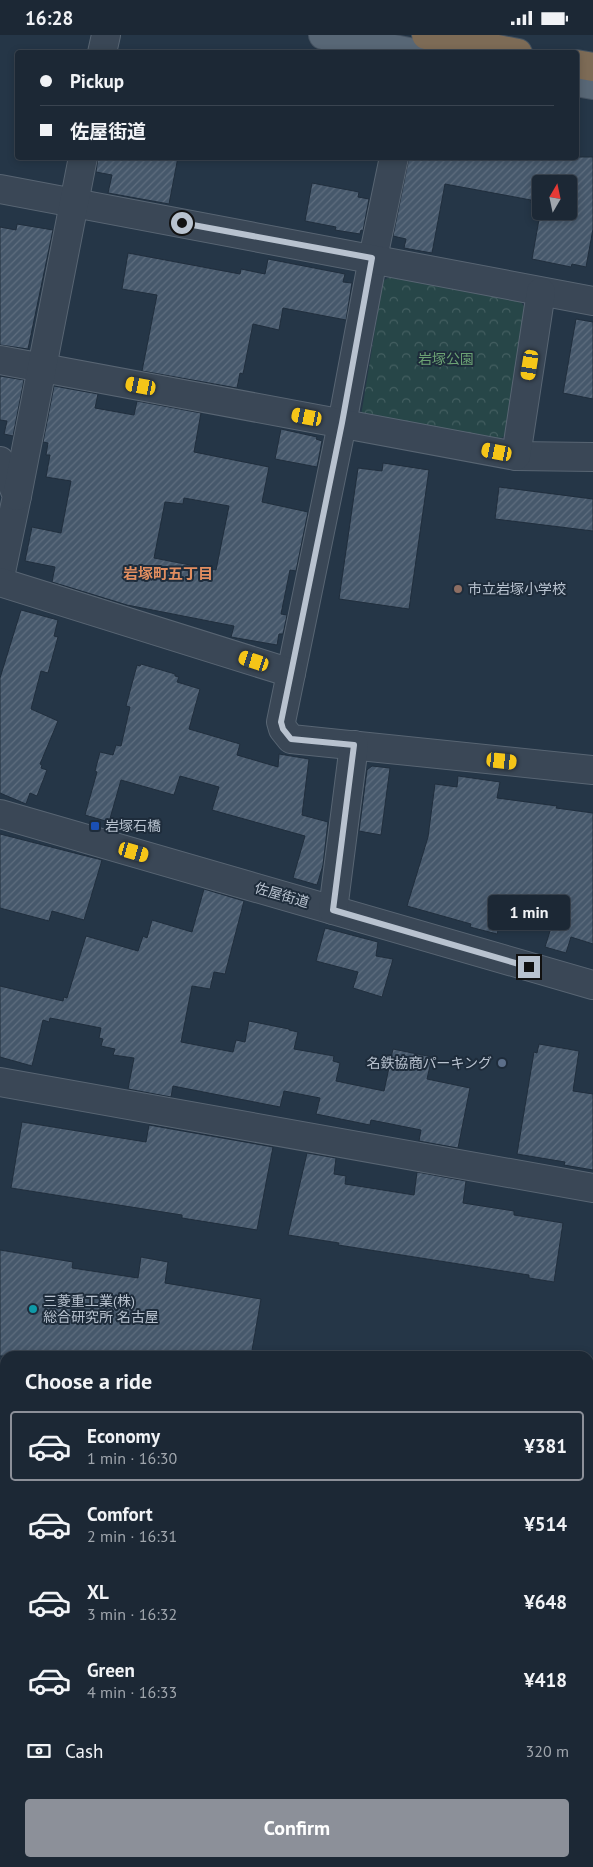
<!DOCTYPE html>
<meta charset="utf-8">
<style>
:root{--surface:#1c2835;--page:#293441;--text:#f1f3f6;--muted:#a0a6ad;--line:#3a4450;--accent:#8c9099}
body{margin:0;font-family:"PT Sans","Noto Sans JP",sans-serif;background:var(--page);color:var(--text);height:100vh;display:flex;flex-direction:column;font-size:19px;white-space:nowrap}
*{box-sizing:border-box;margin:0}
p{font-size:16px;color:var(--muted)}
.icon{flex:none;width:28px;height:28px;fill:none;stroke:currentColor;stroke-width:2;stroke-linecap:round;stroke-linejoin:round}
.map{position:relative;flex:1;overflow:hidden}
.sheet{position:absolute;left:0px;top:1316px;width:594px;height:516px;display:flex;flex-direction:column;background:var(--surface);border-radius:15px 15px 0 0;box-shadow:0 2px 8px #0003,0 0 0 1px var(--line)}
.sheet>*{flex:none}
.banner{position:absolute;left:15px;top:15px;width:564px;height:110px;border-radius:5px;box-shadow:0 2px 8px #0003,0 0 0 1px var(--line);display:grid;align-content:center;height:110px;padding:0 25px;background:var(--surface)}
.needle{width:32px;rotate:9deg}
.controls{position:absolute;left:532px;top:140px;display:grid;gap:10px}
.controls a{display:grid;place-items:center;width:45px;height:45px;border-radius:5px;background:var(--surface);box-shadow:0 2px 8px #0003,0 0 0 1px var(--line);font-size:25px}
.end{position:absolute;width:22px;height:22px;margin:-11px;border:6px solid #b8c2cf;background:#111;box-shadow:0 0 0 2px #111}
.from{border-radius:50%}
.bubble{position:absolute;height:35px;border-radius:5px;background:var(--surface);box-shadow:0 2px 8px #0003,0 0 0 1px var(--line);font-size:16px;font-weight:700;line-height:35px;text-align:center}
.car{position:absolute;width:15px;height:30px;margin:-15px -8px;border-radius:6px;box-shadow:0 0 4px 1px #0007;background:linear-gradient(#f5c518 24%,#345 0 40%,#f5c518 0 76%,#345 0 86%,#f5c518 0)}
.banner b{display:flex;align-items:center;gap:18px;height:48px;font-size:19px}
.banner b+b{border-top:1px solid var(--line)}
.banner i{width:12px;height:12px;background:var(--text)}
ul{padding:0;list-style:none}
li{display:flex;align-items:center;gap:15px;height:70px;margin:0 10px 8px;padding:0 15px;border:2px solid transparent;border-radius:5px}
li div{flex:1}
li b{display:block;font-size:19px}
li em{font-style:normal;font-weight:700}
li.selected{border-color:var(--accent)}
li>.icon{width:45px;height:45px;stroke-width:1.5}
h2{padding:0 25px;font-size:22px;line-height:60px}
.pay{display:flex;align-items:center;gap:12px;height:55px;padding:0 25px;font-size:19px}
.pay p{margin-inline-start:auto}
.cta{display:flex;gap:10px;margin-top:auto;padding:10px 25px}
.cta a{flex:1;height:58px;border-radius:5px;background:var(--accent);color:#fff;font-size:20px;font-weight:700;line-height:58px;text-align:center}
.status{display:flex;justify-content:space-between;align-items:center;height:35px;padding:0 25px;background:var(--surface);direction:ltr}
.status svg{height:14px;fill:currentColor}
.map>svg:first-child{display:block}
.park{fill:url(#park-crowns)}
.building{fill:url(#building-hatch);stroke:#202e3d;fill-rule:evenodd}
.lines{fill:none;stroke-linecap:round;stroke-linejoin:round}
.minor-casing{stroke:#586573;stroke-width:30}
.major-casing{stroke:#465362;stroke-width:30}
.highway-casing{stroke:#445260;stroke-width:30}
.minor{stroke:#3a4756;stroke-width:28}
.major{stroke:#586776;stroke-width:28}
.highway{stroke:#7d6b56;stroke-width:28}
.route{stroke:#b8c2cf;stroke-width:6}
.education-dot{fill:#8d6e63;stroke:#1e2c3b;stroke-width:2}
.transit-dot{fill:#1a4fb4;stroke:#1e2c3b;stroke-width:2}
.service-dot{fill:#5c6f8a;stroke:#1e2c3b;stroke-width:2}
.culture-dot{fill:#0f9aa8;stroke:#1e2c3b;stroke-width:2}
.labels{text-anchor:middle;stroke-width:4;stroke-linejoin:round;paint-order:stroke}
.park-label{font-size:14px;fill:#6ca274;stroke:#1e2c3b}
.poi-label{font-size:14px;fill:#b8c2cf;stroke:#1e2c3b;text-anchor:start}
.street-label{font-size:14px;fill:#b8c2cf;stroke:#1e2c3b}
.neighbourhood-label{font-size:15px;font-weight:bold;fill:#e28e60;stroke:#1e2c3b}
</style>
<div class="status"><b>16:28</b><svg viewBox="0 0 49 12"><path d="M0 12V9h3v3zM5 12V6h3v6zM10 12V3h3v9zM15 12V0h3v12zM26 1h20v11H26zM47 4h2v5h-2z"/></svg></div>
<div class="map">
<svg width="593" height="1832" viewBox="0 0 593 1832">
<defs>
<pattern id="park-crowns" width="20" height="18" patternUnits="userSpaceOnUse" patternTransform="scale(1.25)"><rect width="20" height="18" fill="#274648"/><path d="M2 6a3 3 0 1 1 6 0M12 15a3 3 0 1 1 6 0" fill="none" stroke="#445f61"/></pattern>
<pattern id="building-hatch" width="6" height="6" patternUnits="userSpaceOnUse" patternTransform="scale(1.25)"><rect width="6" height="6" fill="#46586b"/><path d="M-1 1l2-2M0 6l6-6M5 7l2-2" fill="none" stroke="#5f6e7f"/></pattern>
</defs>
<rect width="100%" height="100%" fill="#253647"/>
<path class="park" d="M391,241L520,266L530,279L508,399L494,407L361,381L383,246Z"/>
<g class="building">
<path d="M98,122H178L169,169L108,158L112,140L96,137Z"/>
<path d="M409,122H593V194L586,232L572,229L571,232L532,224L541,173V176H569V149H541V169L530,167L531,165L445,149L432,218L404,213L406,204L393,201Z"/>
<path d="M312,148L359,157L358,162L369,164L363,196L361,195L360,199L335,195L336,192L305,186Z"/>
<path d="M17,189L53,195L28,314L0,310V192L16,195Z"/>
<path d="M128,218L240,239L241,234L265,239L268,224L345,239L343,247L352,248L346,285L283,273L279,295L253,289L243,339L240,338L237,353L142,336L157,260L122,254Z"/>
<path d="M576,284L593,287V364L563,358Z"/>
<path d="M0,341L24,345L13,401L4,399L7,386L0,385Z"/>
<path d="M54,351L98,359L95,373L134,380L137,366L201,378L194,417L269,432L262,467L308,477L296,536L290,535L281,579L287,580L283,599H279L277,610L231,602L234,591L127,570L52,547L55,532L25,526L32,492L61,498L71,446L46,442L50,420H46L48,408L43,407ZM184,463L229,471L216,535L154,523L165,467L183,469Z"/>
<path d="M281,394L317,402L316,404L322,406L317,432L275,424Z"/>
<path d="M383,428L429,435L409,574L339,564L358,433L382,436Z"/>
<path d="M499,452L593,464V496L495,484Z"/>
<path d="M21,575L58,585L54,601L58,602L48,638L41,636L31,674L58,686L40,729L42,730L41,733L47,735L37,761L30,758L26,769L0,758V643Z"/>
<path d="M141,629L175,639V641L179,642L177,647L200,654L189,694L240,709L237,720L278,732L279,719L309,724L302,780L328,787L323,830L317,850L293,843L305,801L212,775L219,752L180,741L174,760L121,745L109,787L85,780L97,737L95,736L100,717L113,720L116,710L121,711L130,672L126,671L137,630L140,631Z"/>
<path d="M372,731L390,733L381,800L359,796L367,735Z"/>
<path d="M458,741L500,747L497,763L557,771L556,773L593,778V909L571,902L566,918L545,912L556,877L507,863L497,899L470,892L471,889L407,871L428,802L435,749L457,752Z"/>
<path d="M0,799L102,825L84,885L52,876L49,886L0,873Z"/>
<path d="M204,854L244,866L225,939L214,937L210,954L192,951L181,1007L233,1017L236,1005L245,1007L249,986L289,994V995L298,997L294,1014L334,1021L333,1026L340,1028L336,1046L384,1056L393,1014L432,1022L427,1044L470,1053L458,1113L419,1106L421,1095L371,1085L370,1090L316,1079L320,1063L284,1056L280,1072L173,1051L171,1062L128,1054L134,1023L113,1020L115,1014L101,1011L103,1004L99,1003L101,993L50,983L49,987L43,985L32,1031L0,1022V951L63,966L64,962L67,963L86,901L138,916L143,901L147,903L152,885L192,897Z"/>
<path d="M325,893L378,907L376,921L393,924L382,962L353,953L358,937L316,926Z"/>
<path d="M539,1009L579,1016L573,1056L593,1059V1135L564,1130L565,1127L517,1119L534,1017L537,1018Z"/>
<path d="M22,1087L146,1107L149,1090L273,1112L257,1195L182,1183V1180L11,1153Z"/>
<path d="M307,1118L336,1123L334,1139L346,1141L345,1149L414,1160L417,1137L466,1146L463,1168L514,1176V1180L563,1188L554,1247L529,1243V1240L338,1210L339,1208L288,1200Z"/>
<path d="M0,1215L73,1227L72,1233L138,1243L141,1222L168,1227L165,1248L261,1264L251,1321H0Z"/>
</g>
<g class="lines">
<defs>
<g id="minor">
<path d="M102,18L106,0"/>
<path d="M394,122L373,223L342,389L281,687L283,694L291,704L593,735"/>
<path d="M0,154L593,266"/>
<path d="M0,325L516,421L593,422"/>
<path d="M516,421L541,257"/>
<path d="M0,426L6,433L17,461L0,542"/>
<path d="M17,461L83,122"/>
<path d="M0,547L291,638"/>
<path d="M0,779L593,950"/>
<path d="M333,875L354,710"/>
<path d="M0,1047L593,1153"/>
</g>
<g id="major">
<path d="M323,0L414,18"/>
<path d="M576,47L593,50"/>
</g>
<g id="highway">
<path d="M426,0L518,18"/>
<path d="M576,29L593,32"/>
</g>
</defs>
<use href="#minor" class="minor-casing"/>
<use href="#major" class="major-casing"/>
<use href="#highway" class="highway-casing"/>
<use href="#minor" class="minor"/>
<use href="#major" class="major"/>
<use href="#highway" class="highway"/>
</g>
<g class="lines">
<path class="route" d="M182,188L372,223L342,388L281,687L283,694L291,704L354,710L333,875L529,932"/>
</g>
<circle class="education-dot" cx="458" cy="554" r="5"/>
<rect class="transit-dot" x="90" y="786" width="10" height="10" rx="2.5"/>
<circle class="service-dot" cx="502" cy="1028" r="5"/>
<circle class="culture-dot" cx="33" cy="1274" r="5"/>
<g class="labels">
<g class="park-label">
<text x="446" y="329">岩塚公園</text>
</g>
<g class="poi-label">
<text x="468" y="559">市立岩塚小学校</text>
<text x="105" y="796">岩塚石橋</text>
<text x="492" y="1033" text-anchor="end">名鉄協商パーキング</text>
<text x="43" y="1271">三菱重工業(株)<tspan x="43" dy="16">総合研究所 名古屋</tspan></text>
</g>
<g class="street-label">
<text transform="translate(282 860) rotate(16)" y="5">佐屋街道</text>
</g>
<g class="neighbourhood-label">
<text x="168" y="544">岩塚町五丁目</text>
</g>
</g>
</svg>
<div class="controls">
<a><svg class="needle" viewBox="-14 -14 28 28"><path d="M0-13l5 13h-10z" fill="#e53935"/><path d="M0 13l5-13h-10z" fill="#a0a6ad"/></svg></a>
</div>
<i class="end from" style="left:182px;top:188px"></i>
<i class="end" style="left:529px;top:932px"></i>
<div class="bubble" style="left:488px;top:860px;width:82px">1 min</div>
<i class="car" style="left:530px;top:330px;rotate:189deg"></i>
<i class="car" style="left:141px;top:351px;rotate:281deg"></i>
<i class="car" style="left:307px;top:382px;rotate:281deg"></i>
<i class="car" style="left:497px;top:417px;rotate:281deg"></i>
<i class="car" style="left:254px;top:626px;rotate:288deg"></i>
<i class="car" style="left:502px;top:726px;rotate:96deg"></i>
<i class="car" style="left:134px;top:817px;rotate:106deg"></i>
<div class="banner">
<b><i class="from"></i>Pickup</b>
<b><i></i>佐屋街道</b>
</div>
<section class="sheet">
<h2>Choose a ride</h2>
<ul>
<li class="selected"><svg class="icon" aria-label="car" viewBox="0 0 24 24"><path d="M5 17H2v-5l4-1 3-4h7l3 4 3 1v5h-3M9 17h6M6 11h13"/><circle cx="7" cy="17" r="2"/><circle cx="17" cy="17" r="2"/></svg><div><b>Economy</b><p>1 min · 16:30</p></div><em>¥381</em></li>
<li><svg class="icon" aria-label="car" viewBox="0 0 24 24"><path d="M5 17H2v-5l4-1 3-4h7l3 4 3 1v5h-3M9 17h6M6 11h13"/><circle cx="7" cy="17" r="2"/><circle cx="17" cy="17" r="2"/></svg><div><b>Comfort</b><p>2 min · 16:31</p></div><em>¥514</em></li>
<li><svg class="icon" aria-label="car" viewBox="0 0 24 24"><path d="M5 17H2v-5l4-1 3-4h7l3 4 3 1v5h-3M9 17h6M6 11h13"/><circle cx="7" cy="17" r="2"/><circle cx="17" cy="17" r="2"/></svg><div><b>XL</b><p>3 min · 16:32</p></div><em>¥648</em></li>
<li><svg class="icon" aria-label="car" viewBox="0 0 24 24"><path d="M5 17H2v-5l4-1 3-4h7l3 4 3 1v5h-3M9 17h6M6 11h13"/><circle cx="7" cy="17" r="2"/><circle cx="17" cy="17" r="2"/></svg><div><b>Green</b><p>4 min · 16:33</p></div><em>¥418</em></li>
</ul>
<div class="pay"><svg class="icon" aria-label="cash" viewBox="0 0 24 24"><path d="M3 7h18v10H3z"/><circle cx="12" cy="12" r="2"/></svg>Cash<p>320 m</p></div>
<div class="cta"><a>Confirm</a></div>
</section>
</div>
